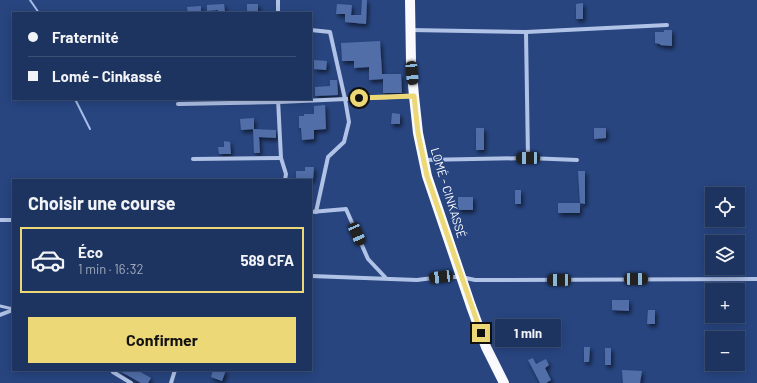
<!DOCTYPE html>
<html lang="fr">
<meta charset="utf-8">
<style>
:root{--surface:#1e3460;--page:#2b3f69;--text:#f1f3f6;--muted:#a1aabd;--line:#3c4f75;--accent:#edd877}
body{margin:0;font-family:Barlow,sans-serif;background:var(--page);color:var(--text);height:100vh;display:flex;flex-direction:column;font-size:15px;white-space:nowrap}
*{box-sizing:border-box;margin:0}
p{font-size:13px;color:var(--muted)}
.icon{flex:none;width:22px;height:22px;fill:none;stroke:currentColor;stroke-width:2;stroke-linecap:round;stroke-linejoin:round}
.map{position:relative;flex:1;overflow:hidden}
.drawer{position:absolute;left:12px;top:179px;width:300px;height:192px;display:flex;flex-direction:column;background:var(--surface);border-radius:0px;box-shadow:0 2px 10px #0003,0 0 0 1px var(--line)}
.drawer>*{flex:none}
.banner{position:absolute;left:12px;top:12px;width:300px;height:88px;border-radius:0px;box-shadow:0 2px 10px #0003,0 0 0 1px var(--line);display:grid;align-content:center;height:88px;padding:0 16px;background:var(--surface)}
.buttons{position:absolute;left:705px;top:187px;display:grid;gap:8px}
.buttons a{display:grid;place-items:center;width:40px;height:40px;border-radius:0px;background:var(--surface);box-shadow:0 2px 10px #0003,0 0 0 1px var(--line);font-size:20px}
.end{position:absolute;width:18px;height:18px;margin:-9px;border:5px solid #edd877;background:#111;box-shadow:0 0 0 2px #111}
.from{border-radius:50%}
.bubble{position:absolute;height:28px;border-radius:0px;background:var(--surface);box-shadow:0 2px 10px #0003,0 0 0 1px var(--line);font-size:13px;font-weight:700;line-height:28px;text-align:center}
.car{position:absolute;width:12px;height:24px;margin:-12px -6px;border-radius:5px;box-shadow:0 0 3px 1px #0007;background:linear-gradient(#222 24%,#8ab4d8 0 40%,#222 0 76%,#8ab4d8 0 86%,#222 0)}
.banner b{display:flex;align-items:center;gap:14px;height:38px;font-size:15px}
.banner b+b{border-top:1px solid var(--line)}
.banner i{width:10px;height:10px;background:var(--text)}
ul{padding:0;list-style:none}
li{display:flex;align-items:center;gap:12px;height:66px;margin:0 8px 6px;padding:0 8px;border:2px solid transparent;border-radius:0px}
li div{flex:1}
li b{display:block;font-size:15px}
li em{font-style:normal;font-weight:700}
li.current{border-color:var(--accent)}
li>.icon{width:36px;height:36px;stroke-width:1.5}
h2{padding:0 16px;font-size:18px;line-height:48px}
.cta{display:flex;gap:8px;margin-top:auto;padding:8px 16px}
.cta a{flex:1;height:46px;border-radius:0px;background:var(--accent);color:#111;font-size:16px;font-weight:700;line-height:46px;text-align:center}
.map>svg:first-child{display:block}
.lines{fill:none;stroke-linecap:round;stroke-linejoin:round}
.stream{stroke:#a5bce6;stroke-width:2}
.building{fill:#516ea9;filter:url(#shadow)}
.service{stroke:#b0c2e6;stroke-width:3}
.minor{stroke:#b0c2e6;stroke-width:4}
.trunk{stroke:#f8fafe;stroke-width:10}
.route{stroke:#edd877;stroke-width:5}
.labels{text-anchor:middle;stroke-width:3;stroke-linejoin:round;paint-order:stroke}
.street-label{font-size:12px;fill:#fff;stroke:#284580}
</style>
<div class="map">
<svg width="757" height="383" viewBox="0 0 757 383">
<defs>
<filter id="shadow"><feDropShadow dx="2" dy="3" stdDeviation="2" flood-color="#0009"/></filter>
</defs>
<rect width="100%" height="100%" fill="#284580"/>
<g class="lines">
<g class="stream">
<path d="M30,0L39,13"/>
<path d="M75,99L90,129"/>
</g>
</g>
<g class="building">
<path d="M362,0H367L366,24L345,22V14H336L337,4L352,5L351,15H361Z"/>
<path d="M583,3V19H576V4Z"/>
<path d="M224,4L225,12L218,13V10L207,11V5Z"/>
<rect x="247" y="4" width="11" height="9"/>
<path d="M201,6V13H188L187,7Z"/>
<path d="M664,30H672V46L660,45V44L655,43V32H664Z"/>
<path d="M380,41L382,74H401L402,93H383V79L369,80V67L354,68V61H342L341,43Z"/>
<path d="M314,60L327,61L326,70L314,69Z"/>
<path d="M330,80H337L338,95L315,96V87L330,86Z"/>
<path d="M325,105L326,129L314,130V139L302,140L301,128H299V116H304V114H314V106Z"/>
<path d="M392,113L400,114V124H391Z"/>
<path d="M254,118V129L241,130L240,119Z"/>
<rect x="476" y="128" width="8" height="22"/>
<path d="M594,128H606V138L594,139Z"/>
<path d="M253,129L276,130V138L259,137L260,153H254Z"/>
<path d="M224,141L230,142L231,154H219L218,147H224Z"/>
<path d="M305,167H314L313,180H296V171H305Z"/>
<path d="M578,171H585V204L580,203Z"/>
<rect x="515" y="190" width="6" height="14"/>
<rect x="458" y="197" width="15" height="13"/>
<rect x="558" y="203" width="22" height="10"/>
<rect x="706" y="248" width="6" height="18"/>
<path d="M612,300H629V311L612,310Z"/>
<path d="M648,310H655V324H647Z"/>
<path d="M584,347H590L589,362H584Z"/>
<rect x="605" y="348" width="6" height="17"/>
<path d="M533,358L536,364L546,359L549,365L545,368L551,380L546,383H540L528,360Z"/>
<path d="M118,370H137L151,378L148,383H141Z"/>
<path d="M213,370H226L222,381L211,377Z"/>
<path d="M622,370L642,371L640,383H623Z"/>
</g>
<g class="lines">
<path class="service" d="M0,306L13,309"/>
<g class="minor">
<path d="M278,0V13"/>
<path d="M311,30L330,32L345,99L349,122L344,142L328,157L316,212"/>
<path d="M410,30L526,32"/>
<path d="M278,99L281,158L286,174L285,180"/>
<path d="M178,104L279,102L414,96"/>
<path d="M528,158L526,32L667,25"/>
<path d="M193,159L281,158"/>
<path d="M423,160L528,158L577,160"/>
<path d="M311,212L346,209L368,259L385,277"/>
<path d="M0,220H13"/>
<path d="M311,276L417,280L441,277H461L475,280L757,279"/>
<path d="M0,315L13,310"/>
<path d="M113,372L131,383"/>
<path d="M171,383L175,370"/>
</g>
<path class="trunk" d="M410,0L411,62L414,96L418,133L427,176L471,306L486,347L504,383"/>
</g>
<g class="lines">
<path class="route" d="M359,98L414,96L418,133L427,176L481,333"/>
</g>
<g class="labels">
<g class="street-label">
<text transform="translate(448 193) rotate(73)" y="4">LOMÉ - CINKASSÉ</text>
</g>
</g>
</svg>
<div class="buttons">
<a><svg class="icon" aria-label="locate" viewBox="0 0 24 24"><circle cx="12" cy="12" r="6"/><path d="M12 2v4M12 18v4M2 12h4M18 12h4"/></svg></a>
<a><svg class="icon" aria-label="layers" viewBox="0 0 24 24"><path d="M12 4l9 5-9 5-9-5zM3 14l9 5 9-5"/></svg></a>
<a>+</a>
<a>−</a>
</div>
<i class="end from" style="left:359px;top:98px"></i>
<i class="end" style="left:481px;top:333px"></i>
<div class="bubble" style="left:495px;top:319px;width:66px">1 min</div>
<i class="car" style="left:412px;top:73px;rotate:175deg"></i>
<i class="car" style="left:528px;top:158px;rotate:269deg"></i>
<i class="car" style="left:357px;top:234px;rotate:156deg"></i>
<i class="car" style="left:441px;top:277px;rotate:263deg"></i>
<i class="car" style="left:636px;top:279px;rotate:90deg"></i>
<i class="car" style="left:559px;top:280px;rotate:270deg"></i>
<div class="banner">
<b><i class="from"></i>Fraternité</b>
<b><i></i>Lomé - Cinkassé</b>
</div>
<section class="drawer">
<h2>Choisir une course</h2>
<ul>
<li class="current"><svg class="icon" aria-label="car" viewBox="0 0 24 24"><path d="M5 17H2v-5l4-1 3-4h7l3 4 3 1v5h-3M9 17h6M6 11h13"/><circle cx="7" cy="17" r="2"/><circle cx="17" cy="17" r="2"/></svg><div><b>Éco</b><p>1 min · 16:32</p></div><em>589 CFA</em></li>
</ul>
<div class="cta"><a>Confirmer</a></div>
</section>
</div>
